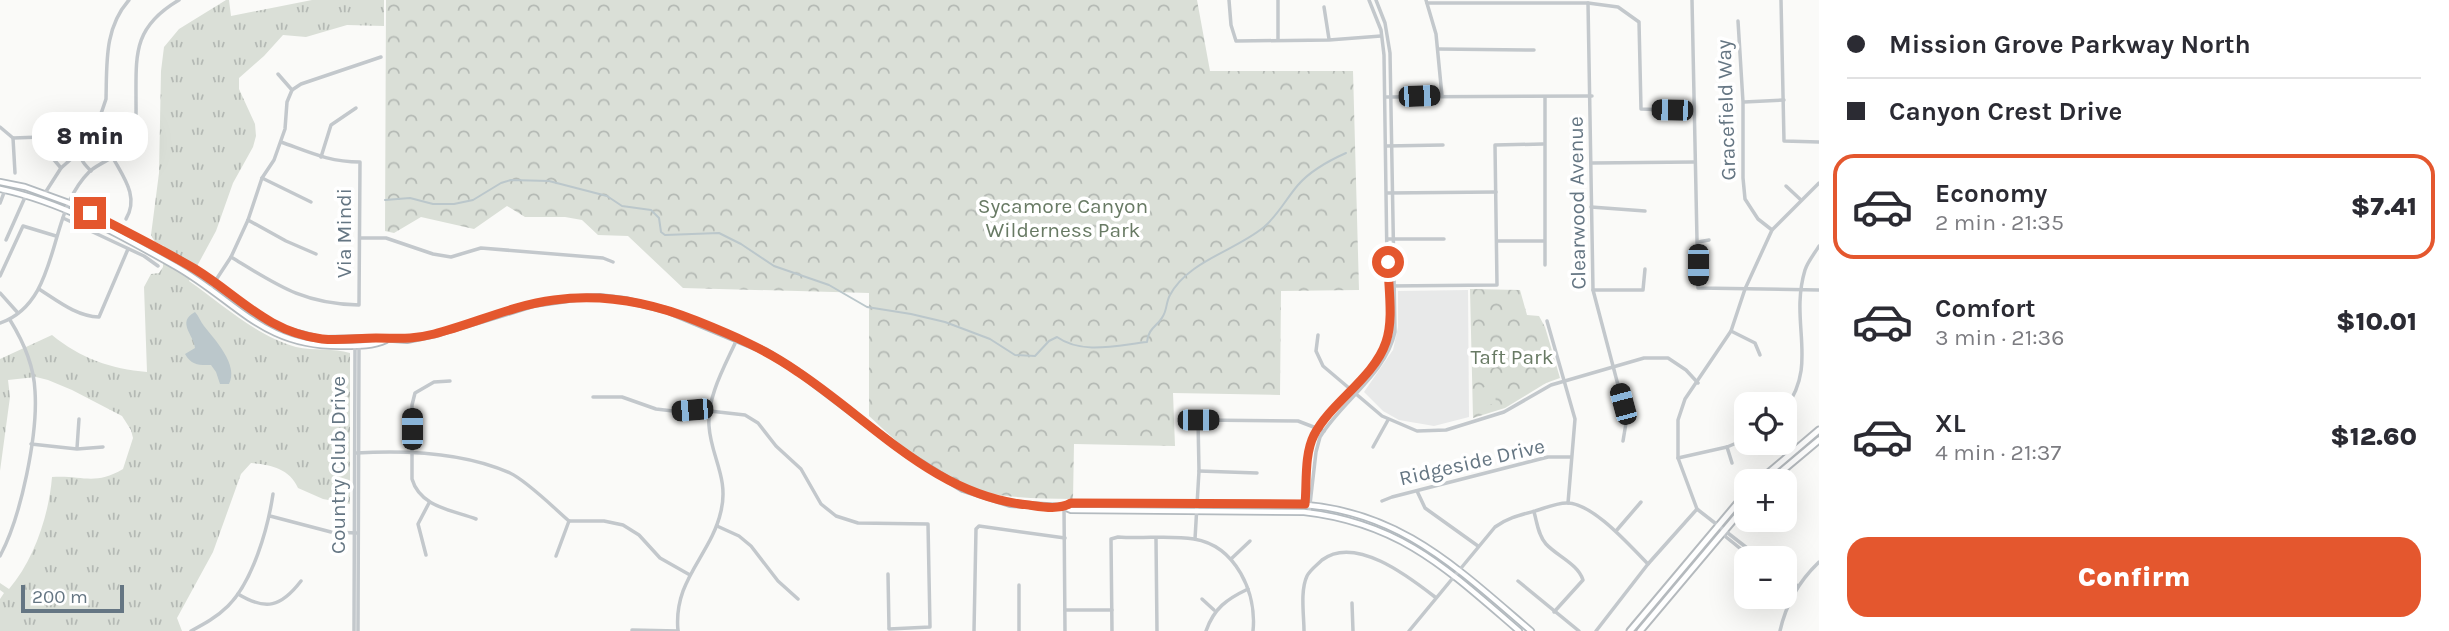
<!DOCTYPE html>
<meta charset="utf-8">
<style>
:root{--surface:#fff;--page:#f7f7f7;--text:#2b2b33;--muted:#7c7c81;--line:#e1e1e2;--accent:#e4572e}
body{margin:0;font-family:Karla,sans-serif;background:var(--page);color:var(--text);height:100vh;display:flex;flex-direction:column;font-size:26px;white-space:nowrap}
*{box-sizing:border-box;margin:0}
p{font-size:23px;color:var(--muted)}
.icon{flex:none;width:38px;height:38px;fill:none;stroke:currentColor;stroke-width:2;stroke-linecap:round;stroke-linejoin:round}
.map{position:relative;flex:1;overflow:hidden}
.drawer{display:flex;flex-direction:column;background:var(--surface);width:630px}
.drawer>*{flex:none}
.top-card{display:grid;align-content:center;height:154px;padding:0 28px;background:var(--surface)}
.tools{position:absolute;left:1734px;top:392px;display:grid;gap:14px}
.tools a{display:grid;place-items:center;width:63px;height:63px;border-radius:14px;background:var(--surface);box-shadow:0 7px 28px #0002;font-size:35px}
.scale{position:absolute;left:21px;bottom:18px;width:103px;box-sizing:border-box;padding-left:7px;border:4px solid #657683;border-top:0;font-size:19px;line-height:24px;white-space:nowrap;color:#657683;-webkit-text-stroke:5px #fff;paint-order:stroke}
.end{position:absolute;width:32px;height:32px;margin:-16px;border:9px solid #e4572e;background:#fff;box-shadow:0 0 0 4px #fff}
.from{border-radius:50%}
.bubble{position:absolute;height:49px;border-radius:21px;background:var(--surface);box-shadow:0 7px 28px #0002;font-size:23px;font-weight:800;line-height:49px;text-align:center}
.car{position:absolute;width:21px;height:42px;margin:-21px -10px;border-radius:9px;box-shadow:0 0 5px 2px #0007;background:linear-gradient(#222 24%,#8ab4d8 0 40%,#222 0 76%,#8ab4d8 0 86%,#222 0)}
.top-card b{display:flex;align-items:center;gap:24px;height:66px;font-size:26px}
.top-card b+b{border-top:2px solid var(--line)}
.top-card i{width:18px;height:18px;background:var(--text)}
ul{padding:0;list-style:none}
li{display:flex;align-items:center;gap:21px;height:105px;margin:0 14px 10px;padding:0 14px;border:4px solid transparent;border-radius:21px}
li div{flex:1}
li b{display:block;font-size:26px}
li em{font-style:normal;font-weight:800}
li.selected{border-color:var(--accent)}
li>.icon{width:63px;height:63px;stroke-width:1.5}
.cta{display:flex;gap:14px;margin-top:auto;padding:14px 28px}
.cta a{flex:1;height:80px;border-radius:21px;background:var(--accent);color:#fff;font-size:28px;font-weight:800;line-height:80px;text-align:center}
main{display:flex;flex:1;min-height:0}
.map>svg:first-child{display:block}
.built{fill:#e8e9e9}
.grass{fill:url(#grass-tufts)}
.park{fill:url(#park-crowns)}
.pitch{fill:#dadfd7}
.water{fill:#bbc7cb}
.lines{fill:none;stroke-linecap:round;stroke-linejoin:round}
.stream{stroke:#bbc7cb;stroke-width:2}
.secondary-casing{stroke:#b3babf;stroke-width:8}
.primary-casing{stroke:#b5babe;stroke-width:9}
.minor{stroke:#c3c8cc;stroke-width:3.5}
.tertiary{stroke:#c3c8cc;stroke-width:3.5}
.secondary{stroke:#fff;stroke-width:4.5}
.primary{stroke:#fff;stroke-width:5}
.route{stroke:#e4572e;stroke-width:9}
.labels{text-anchor:middle;stroke-width:7;stroke-linejoin:round;paint-order:stroke}
.street-label{font-size:21px;fill:#657683;stroke:#fff}
.park-label{font-size:21px;fill:#687a64;stroke:#fff}
</style>
<main>
<div class="map">
<svg width="1819" height="631" viewBox="0 0 1819 631">
<defs>
<pattern id="grass-tufts" width="24" height="20" patternUnits="userSpaceOnUse" patternTransform="scale(1.75)"><rect width="24" height="20" fill="#dadfd7"/><path d="M3 7l-1-3M5 7V3M7 7l1-3M15 17l-1-3M17 17v-4M19 17l1-3" fill="none" stroke="#b4b9b4"/></pattern>
<pattern id="park-crowns" width="20" height="18" patternUnits="userSpaceOnUse" patternTransform="scale(1.75)"><rect width="20" height="18" fill="#dadfd7"/><path d="M2 6a3 3 0 1 1 6 0M12 15a3 3 0 1 1 6 0" fill="none" stroke="#b4b9b4"/></pattern>
</defs>
<rect width="100%" height="100%" fill="#fafaf8"/>
<path class="built" d="M1468,290L1469,417L1434,426L1399,420L1383,411L1364,392L1393,350L1398,327V291Z"/>
<path class="grass" d="M226,0H229L231,16L312,0H384V26L347,25L306,37L283,35L264,56L239,78V89L255,124L256,136L253,147L233,183L216,231L189,281C224,305 254,335 296,347C314,351 334,348 350,353V504L323,499L298,488C289,468 270,465 251,463L241,474L213,552L177,618L182,631H0V599L4,593L0,590V583L9,589C34,560 49,515 52,477C83,475 94,486 123,469L133,438L131,430L122,416L72,390L48,380L36,377L8,380L10,397L0,471V359L52,335C80,358 111,369 147,372L144,287L151,274L159,273L163,267L164,246L155,242L151,235L159,173L161,71L164,47L179,29Z"/>
<g class="park">
<path d="M386,0H1197L1210,71H1353L1359,290L1281,291L1280,395L1173,393L1175,446L1074,444L1073,499C1038,498 999,499 965,487C932,475 895,440 869,416V293L683,288L628,236L598,235L582,220L565,217H525L507,206L474,229L421,217L394,233L385,231Z"/>
<path d="M1470,289L1520,290L1527,315L1539,316L1545,327L1560,378L1546,383L1505,408L1473,418Z"/>
</g>
<path class="pitch" d="M1493,384L1498,391L1495,394L1496,403L1479,407V389Z"/>
<path class="water" d="M195,312C199,316 200,321 204,326C215,340 239,365 229,384H220L216,372L211,365C199,365 192,366 185,354L195,348C194,335 176,322 195,312Z"/>
<g class="lines">
<path class="stream" d="M385,200L410,198L433,204H454L473,200L501,183L511,180L549,181L607,196L622,206L651,210L659,218L661,232L665,235L719,233L741,244L774,266L829,285L867,307L911,314L945,322L990,339L1015,355L1035,356L1049,341L1057,337C1082,355 1118,345 1147,342C1148,328 1158,326 1163,316C1167,310 1166,302 1170,295C1188,261 1235,251 1264,227C1278,215 1286,199 1298,185C1311,170 1328,161 1346,153"/>
<defs>
<g id="secondary">
<path d="M0,182L25,187L69,203L180,260L214,282L264,320L283,329L321,339L379,338L407,340L436,334L534,304L576,298L600,297L625,300L666,310L765,351L800,373L905,453L963,489L1010,504L1064,507L1071,510L1304,512C1401,523 1448,570 1519,631"/>
<path d="M0,189C62,202 120,235 175,266C238,302 263,348 344,346C359,346 373,346 386,340"/>
<path d="M1065,507L1071,503L1288,504C1395,506 1455,566 1531,631"/>
</g>
<g id="primary">
<path d="M1759,481L1819,430"/>
<path d="M1770,481L1819,440"/>
<path d="M1630,631L1746,493"/>
<path d="M1640,631L1746,505"/>
</g>
</defs>
<use href="#secondary" class="secondary-casing"/>
<use href="#primary" class="primary-casing"/>
<g class="minor">
<path d="M1229,0L1231,25L1236,41L1329,40L1381,36"/>
<path d="M1278,0V40"/>
<path d="M1426,0L1436,34L1442,96"/>
<path d="M1692,0L1698,288L1819,290"/>
<path d="M1781,0L1784,141L1819,142"/>
<path d="M1427,3H1588L1618,7L1639,22L1641,109L1694,111"/>
<path d="M1588,3L1593,290L1623,404L1626,423L1623,441"/>
<path d="M1324,7L1329,39"/>
<path d="M1738,21L1743,102V178L1745,199L1758,219L1772,230"/>
<path d="M1438,49L1534,50"/>
<path d="M292,90L301,84L381,57"/>
<path d="M1385,97L1592,96"/>
<path d="M1744,102L1784,100"/>
<path d="M0,127L13,138L15,173"/>
<path d="M13,138L41,137L44,148L61,168"/>
<path d="M1386,146L1443,145"/>
<path d="M321,157L331,125L356,108"/>
<path d="M113,158C124,178 139,197 126,219"/>
<path d="M1592,163L1694,162"/>
<path d="M91,171C86,166 79,159 80,151C80,144 85,141 89,136C97,126 102,112 106,99C107,64 104,28 129,0"/>
<path d="M262,178L311,202"/>
<path d="M1786,186L1801,200"/>
<path d="M45,193L61,168L79,152"/>
<path d="M1387,193L1496,192"/>
<path d="M0,203L5,190"/>
<path d="M1591,207L1645,211"/>
<path d="M63,218L144,256L158,266"/>
<path d="M248,220L286,241L316,254"/>
<path d="M360,238H386L433,254L451,257L481,248L603,258L613,262"/>
<path d="M1387,239H1444"/>
<path d="M6,240L26,195"/>
<path d="M1497,241H1544"/>
<path d="M1698,242L1709,240"/>
<path d="M231,257C277,285 303,304 359,305L360,162C329,162 309,152 281,142"/>
<path d="M1545,265V97"/>
<path d="M0,276L23,226L56,236"/>
<path d="M1388,286L1497,285L1495,145L1543,144"/>
<path d="M39,289C58,301 76,316 99,317L128,249"/>
<path d="M210,289L231,257L248,220L262,178L274,160L285,129L287,102L292,90L278,74"/>
<path d="M1593,290H1643L1645,269"/>
<path d="M0,293L18,313"/>
<path d="M1547,321L1575,419L1568,503"/>
<path d="M0,323C50,306 50,243 69,202C74,191 81,180 90,171C105,159 122,157 131,138C137,127 136,114 136,101C136,54 133,27 179,0"/>
<path d="M1731,331L1755,343L1760,355"/>
<path d="M1318,335L1316,351L1323,366L1382,416L1417,431L1446,430L1504,412L1551,385L1644,358H1668L1686,370L1698,383"/>
<path d="M450,381L434,382L415,393L412,405V479C420,507 452,510 476,519"/>
<path d="M593,397H622L656,409L673,411L692,409L745,415L758,423L776,446L801,469L821,504L836,516L858,523L928,524L930,627L889,629"/>
<path d="M1785,409C1819,364 1789,323 1805,270C1808,261 1815,253 1819,246"/>
<path d="M31,444L77,449L103,447"/>
<path d="M1373,447L1388,420"/>
<path d="M1727,447L1732,463"/>
<path d="M77,448L79,419"/>
<path d="M356,453C407,450 463,452 510,473C527,481 554,508 569,521H604L623,525L639,535L660,558L690,575"/>
<path d="M1678,458L1727,447L1746,439"/>
<path d="M1199,471L1257,473"/>
<path d="M1417,491L1425,508L1478,546"/>
<path d="M1382,501L1392,497L1548,457H1571"/>
<path d="M1534,512C1537,522 1538,535 1546,544C1557,556 1578,564 1583,580L1554,612"/>
<path d="M270,516L331,532L357,533"/>
<path d="M717,526L739,536L751,546L778,581L798,599"/>
<path d="M1616,531L1641,502"/>
<path d="M1723,531L1726,537L1752,558"/>
<path d="M1156,539L1157,631"/>
<path d="M1195,539L1199,471L1198,420L1298,421L1324,431"/>
<path d="M426,555L418,524L429,503"/>
<path d="M0,556C21,517 38,435 35,391C34,366 23,341 10,320"/>
<path d="M556,556L569,521"/>
<path d="M1760,558L1697,509L1678,458V420L1685,399L1731,331L1745,289L1772,230L1819,183"/>
<path d="M1231,559L1250,541"/>
<path d="M888,574L889,628"/>
<path d="M1785,578L1798,586"/>
<path d="M1518,581L1579,631"/>
<path d="M1019,585V631"/>
<path d="M1785,585L1795,591"/>
<path d="M238,594C266,611 281,607 301,581"/>
<path d="M1202,599L1214,610"/>
<path d="M1352,603L1353,631"/>
<path d="M1065,610H1112"/>
<path d="M632,630L678,631"/>
<path d="M191,631C204,624 217,617 228,606C253,581 268,528 273,494"/>
<path d="M974,631L976,529L979,526L1065,538"/>
<path d="M1112,631L1111,539L1118,537C1143,539 1170,535 1194,539C1236,546 1257,593 1253,631"/>
<path d="M1206,631C1214,608 1227,599 1248,589"/>
<path d="M1304,631C1304,615 1300,591 1307,576C1310,570 1317,565 1322,560C1355,535 1408,576 1435,597"/>
<path d="M1409,631L1495,527C1507,518 1520,515 1535,511C1545,508 1556,503 1567,503C1593,503 1630,546 1648,564"/>
<path d="M1596,631L1648,564L1697,509"/>
<path d="M1780,631C1786,604 1799,581 1819,562"/>
</g>
<g class="tertiary">
<path d="M356,339L359,346L358,631"/>
<path d="M1305,505C1306,483 1304,453 1315,434C1336,399 1380,373 1388,331L1384,55L1381,30L1369,0"/>
<path d="M1064,507L1065,631"/>
<path d="M1309,513L1316,452L1320,437C1342,401 1386,374 1395,332L1390,53L1385,23L1376,0"/>
<path d="M354,631L355,345"/>
<path d="M678,631C673,579 711,556 721,511C729,478 711,457 709,426C707,396 725,366 737,339"/>
</g>
<use href="#secondary" class="secondary"/>
<use href="#primary" class="primary"/>
</g>
<g class="lines">
<path class="route" d="M90,213C125,231 161,249 195,269C239,296 267,332 322,339C340,341 358,338 376,338C399,338 410,340 434,334C474,324 513,305 554,300C604,293 650,302 697,321C732,335 767,350 798,372C872,421 936,497 1029,505C1043,507 1059,510 1071,503L1305,504C1307,483 1304,455 1314,435C1331,402 1374,378 1386,342C1394,319 1388,287 1388,262"/>
</g>
<g class="labels">
<g class="street-label">
<text transform="translate(1726 110) rotate(-92)" y="7">Gracefield Way</text>
<text transform="translate(1577 203) rotate(-91)" y="7">Clearwood Avenue</text>
<text transform="translate(344 233) rotate(-90)" y="7">Via Mindi</text>
<text transform="translate(1472 462) rotate(-13)" y="7">Ridgeside Drive</text>
<text transform="translate(338 465) rotate(-90)" y="7">Country Club Drive</text>
</g>
<g class="park-label">
<text x="1063" y="213">Sycamore Canyon<tspan x="1063" dy="24">Wilderness Park</tspan></text>
<text x="1512" y="364">Taft Park</text>
</g>
</g>
</svg>
<div class="tools">
<a><svg class="icon" aria-label="locate" viewBox="0 0 24 24"><circle cx="12" cy="12" r="6"/><path d="M12 2v4M12 18v4M2 12h4M18 12h4"/></svg></a>
<a>+</a>
<a>−</a>
</div>
<div class="scale">200 m</div>
<i class="end from" style="left:1388px;top:262px"></i>
<i class="end" style="left:90px;top:213px"></i>
<div class="bubble" style="left:32px;top:112px;width:116px">8 min</div>
<i class="car" style="left:1419px;top:96px;rotate:88deg"></i>
<i class="car" style="left:1672px;top:110px;rotate:271deg"></i>
<i class="car" style="left:1698px;top:265px;rotate:180deg"></i>
<i class="car" style="left:1623px;top:404px;rotate:345deg"></i>
<i class="car" style="left:692px;top:410px;rotate:265deg"></i>
<i class="car" style="left:1198px;top:420px;rotate:90deg"></i>
<i class="car" style="left:412px;top:429px;rotate:0deg"></i>
</div>
<section class="drawer">
<div class="top-card">
<b><i class="from"></i>Mission Grove Parkway North</b>
<b><i></i>Canyon Crest Drive</b>
</div>
<ul>
<li class="selected"><svg class="icon" aria-label="car" viewBox="0 0 24 24"><path d="M5 17H2v-5l4-1 3-4h7l3 4 3 1v5h-3M9 17h6M6 11h13"/><circle cx="7" cy="17" r="2"/><circle cx="17" cy="17" r="2"/></svg><div><b>Economy</b><p>2 min · 21:35</p></div><em>$7.41</em></li>
<li><svg class="icon" aria-label="car" viewBox="0 0 24 24"><path d="M5 17H2v-5l4-1 3-4h7l3 4 3 1v5h-3M9 17h6M6 11h13"/><circle cx="7" cy="17" r="2"/><circle cx="17" cy="17" r="2"/></svg><div><b>Comfort</b><p>3 min · 21:36</p></div><em>$10.01</em></li>
<li><svg class="icon" aria-label="car" viewBox="0 0 24 24"><path d="M5 17H2v-5l4-1 3-4h7l3 4 3 1v5h-3M9 17h6M6 11h13"/><circle cx="7" cy="17" r="2"/><circle cx="17" cy="17" r="2"/></svg><div><b>XL</b><p>4 min · 21:37</p></div><em>$12.60</em></li>
</ul>
<div class="cta"><a>Confirm</a></div>
</section>
</main>
